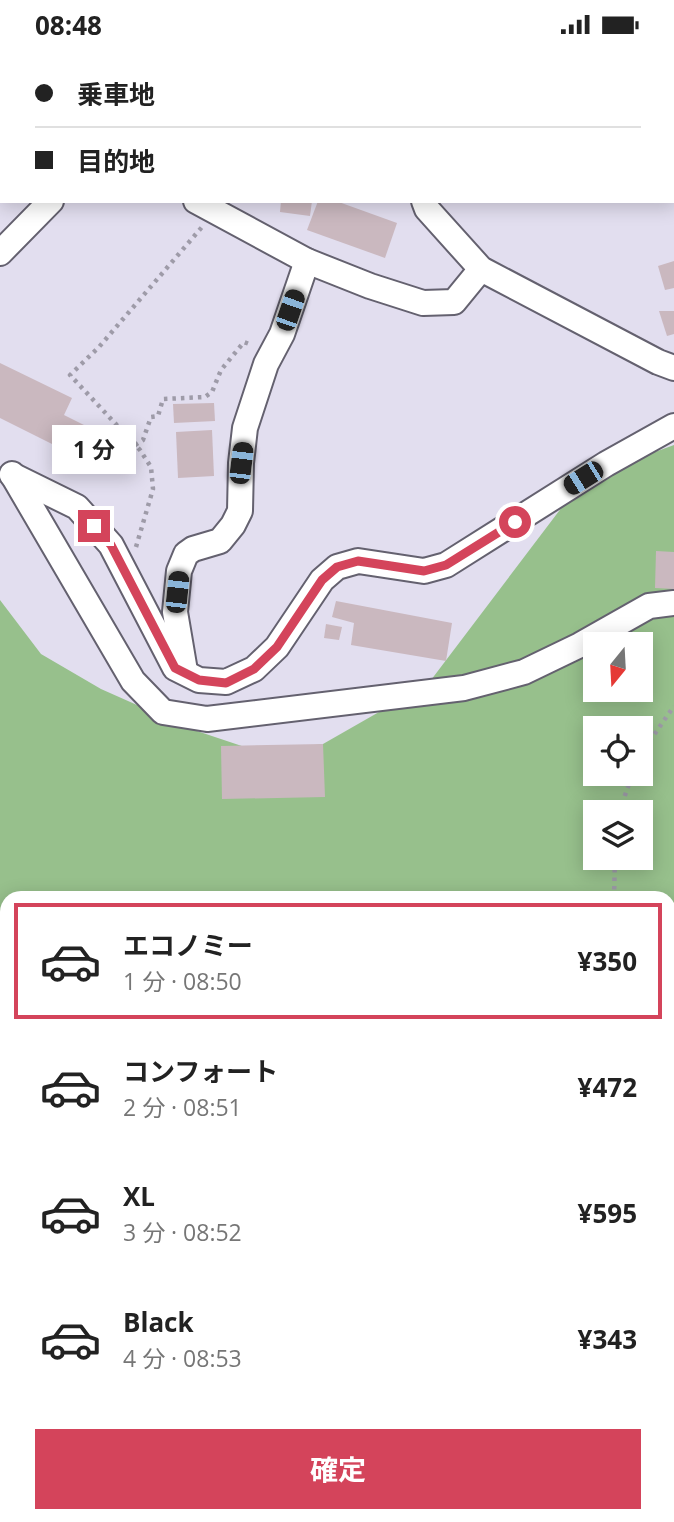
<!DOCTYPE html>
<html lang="ja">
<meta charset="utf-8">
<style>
:root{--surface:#fff;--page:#f6f6f6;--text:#222;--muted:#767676;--line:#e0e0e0;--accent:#d4445b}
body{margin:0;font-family:"Open Sans","Noto Sans JP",sans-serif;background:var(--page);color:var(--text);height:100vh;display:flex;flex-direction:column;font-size:26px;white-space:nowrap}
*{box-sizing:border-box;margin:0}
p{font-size:23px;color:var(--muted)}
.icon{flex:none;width:38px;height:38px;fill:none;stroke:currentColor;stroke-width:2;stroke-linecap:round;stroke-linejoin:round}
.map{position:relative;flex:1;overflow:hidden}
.details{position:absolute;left:0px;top:842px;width:676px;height:632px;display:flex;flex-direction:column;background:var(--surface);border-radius:21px 21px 0 0;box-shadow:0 4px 18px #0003}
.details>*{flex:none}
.banner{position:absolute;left:0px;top:0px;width:676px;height:154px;box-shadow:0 4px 18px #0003;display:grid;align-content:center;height:154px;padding:0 35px;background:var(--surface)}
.needle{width:46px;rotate:198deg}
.tools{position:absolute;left:583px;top:583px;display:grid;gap:14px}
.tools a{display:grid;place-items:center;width:70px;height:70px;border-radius:0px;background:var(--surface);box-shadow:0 4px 18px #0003;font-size:35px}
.end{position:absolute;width:32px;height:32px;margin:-16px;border:9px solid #d4445b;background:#fff;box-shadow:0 0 0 4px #fff}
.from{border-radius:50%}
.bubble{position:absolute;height:49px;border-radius:0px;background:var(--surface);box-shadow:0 4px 18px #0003;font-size:23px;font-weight:700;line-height:49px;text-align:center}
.car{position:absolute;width:21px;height:42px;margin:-21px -10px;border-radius:9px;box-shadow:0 0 5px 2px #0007;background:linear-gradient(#222 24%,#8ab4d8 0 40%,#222 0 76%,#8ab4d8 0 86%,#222 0)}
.banner b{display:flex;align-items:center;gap:24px;height:66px;font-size:26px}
.banner b+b{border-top:2px solid var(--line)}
.banner i{width:18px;height:18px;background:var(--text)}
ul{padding:12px 0 0;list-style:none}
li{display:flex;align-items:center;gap:21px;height:116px;margin:0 14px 10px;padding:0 21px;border:4px solid transparent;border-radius:0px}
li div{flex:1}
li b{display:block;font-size:26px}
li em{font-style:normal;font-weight:700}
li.on{border-color:var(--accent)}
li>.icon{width:63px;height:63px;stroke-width:1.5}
.primary-button{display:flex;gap:14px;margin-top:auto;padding:14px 35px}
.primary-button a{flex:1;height:80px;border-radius:0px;background:var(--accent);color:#fff;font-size:28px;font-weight:700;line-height:80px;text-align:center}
.status{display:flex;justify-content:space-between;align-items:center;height:49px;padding:0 35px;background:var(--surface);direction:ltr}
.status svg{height:19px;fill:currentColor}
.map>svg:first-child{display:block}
.forest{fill:#97c08c;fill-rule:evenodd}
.building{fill:#cab8bf}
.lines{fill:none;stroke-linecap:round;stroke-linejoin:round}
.street-casing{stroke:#64616f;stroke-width:28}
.path{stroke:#9e9ba8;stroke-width:4.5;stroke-dasharray:3.5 5;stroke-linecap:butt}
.street{stroke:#fff;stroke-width:24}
.route{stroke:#d4445b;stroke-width:9}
</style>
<div class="status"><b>08:48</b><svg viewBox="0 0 49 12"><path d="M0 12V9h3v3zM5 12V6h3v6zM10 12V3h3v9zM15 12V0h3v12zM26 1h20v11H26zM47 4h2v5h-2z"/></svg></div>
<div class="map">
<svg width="674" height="1473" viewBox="0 0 674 1473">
<rect width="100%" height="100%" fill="#e2deef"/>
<g class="forest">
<path d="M0,0H278V2H2V141Z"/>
<path d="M674,396V1473H0V551L41,605L101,640L191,680L260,703L323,695L428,635L584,429ZM595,595H640V640H595ZM595,679H640V724H595ZM595,763H640V808H595ZM7,849H668V1466H7Z"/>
</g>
<g class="building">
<path d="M281,152H312L310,167L280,163Z"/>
<path d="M318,152H336L397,174L385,209L307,181Z"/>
<path d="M674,212V239L665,241L658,217Z"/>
<path d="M659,262H674V285L667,287Z"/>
<path d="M0,314L72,349L64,366L86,377L72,405L0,369Z"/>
<path d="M214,354L215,372L174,374L173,355Z"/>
<path d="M212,381L214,427L178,429L176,383Z"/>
<path d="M656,502L674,503V540L655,539Z"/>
<path d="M336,552L452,574L446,612L351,596L354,574L332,568Z"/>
<path d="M326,575L342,578L339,591L324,589Z"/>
<path d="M323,695L325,748L222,750L221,697Z"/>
</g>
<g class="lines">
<defs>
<g id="street">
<path d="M412,0L413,2"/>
<path d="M0,83L2,82"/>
<path d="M196,152L307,212L370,237L423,254L454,253L481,220"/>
<path d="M424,152L427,160L481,220L658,313L674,319"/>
<path d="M0,204L51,152"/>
<path d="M12,425L133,632L163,663L207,670L464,639L524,623L580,596L649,557L674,554"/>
<path d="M12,426L77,458L111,496L175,619L199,631L226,633L254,620L277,598L322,531L337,518L358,512L424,522L446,516L606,415L674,377"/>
<path d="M185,622L175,563L179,522L186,505L193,500L220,492L233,476L240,462L241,414L245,379L266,315L282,285L307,212"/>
</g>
</defs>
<use href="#street" class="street-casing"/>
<g class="path">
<path d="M135,396L143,391L151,368L158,367L163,350L205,348L212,343L221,321L244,293L252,296"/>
<path d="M136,498L153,440L151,418L140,401L70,326L99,298L202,178"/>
<path d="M640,706L674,657"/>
<path d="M619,763L633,724"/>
<path d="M614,849L615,808"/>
<path d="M329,1473L330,1466"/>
</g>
<use href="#street" class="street"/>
</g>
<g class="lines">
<path class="route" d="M94,477L111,496L175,619L199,631L226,634L254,620L277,598L322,531L337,518L358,512L424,522L446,516L515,473"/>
</g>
</svg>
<div class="tools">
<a><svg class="needle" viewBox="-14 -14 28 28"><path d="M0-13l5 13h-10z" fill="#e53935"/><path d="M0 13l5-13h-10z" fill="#767676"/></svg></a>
<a><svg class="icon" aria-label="locate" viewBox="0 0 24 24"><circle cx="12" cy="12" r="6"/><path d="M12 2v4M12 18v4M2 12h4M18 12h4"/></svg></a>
<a><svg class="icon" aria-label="layers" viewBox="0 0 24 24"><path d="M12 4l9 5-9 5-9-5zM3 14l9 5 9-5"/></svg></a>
</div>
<i class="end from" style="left:515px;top:473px"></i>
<i class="end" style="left:94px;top:477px"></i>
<div class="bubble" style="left:52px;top:376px;width:84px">1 分</div>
<i class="car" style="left:290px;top:261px;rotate:19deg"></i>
<i class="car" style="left:241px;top:414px;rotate:7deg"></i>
<i class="car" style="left:583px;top:429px;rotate:238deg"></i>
<i class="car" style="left:177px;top:543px;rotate:6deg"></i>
<div class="banner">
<b><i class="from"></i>乗車地</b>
<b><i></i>目的地</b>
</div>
<section class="details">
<ul>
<li class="on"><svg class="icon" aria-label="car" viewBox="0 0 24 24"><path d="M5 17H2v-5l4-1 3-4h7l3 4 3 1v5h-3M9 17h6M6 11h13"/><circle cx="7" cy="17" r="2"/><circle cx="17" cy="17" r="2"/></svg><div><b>エコノミー</b><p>1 分 · 08:50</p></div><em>¥350</em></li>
<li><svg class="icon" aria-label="car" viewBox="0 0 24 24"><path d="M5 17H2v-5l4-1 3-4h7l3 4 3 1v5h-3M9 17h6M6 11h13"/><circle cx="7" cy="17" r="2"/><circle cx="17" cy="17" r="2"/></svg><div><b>コンフォート</b><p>2 分 · 08:51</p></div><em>¥472</em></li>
<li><svg class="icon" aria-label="car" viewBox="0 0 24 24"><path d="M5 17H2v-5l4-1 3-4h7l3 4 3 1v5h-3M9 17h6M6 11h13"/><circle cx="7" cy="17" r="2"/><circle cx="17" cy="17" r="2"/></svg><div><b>XL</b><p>3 分 · 08:52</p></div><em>¥595</em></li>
<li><svg class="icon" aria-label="car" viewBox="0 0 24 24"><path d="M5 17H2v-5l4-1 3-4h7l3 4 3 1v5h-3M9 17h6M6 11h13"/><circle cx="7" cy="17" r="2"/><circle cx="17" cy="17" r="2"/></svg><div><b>Black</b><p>4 分 · 08:53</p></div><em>¥343</em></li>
</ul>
<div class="primary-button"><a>確定</a></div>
</section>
</div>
